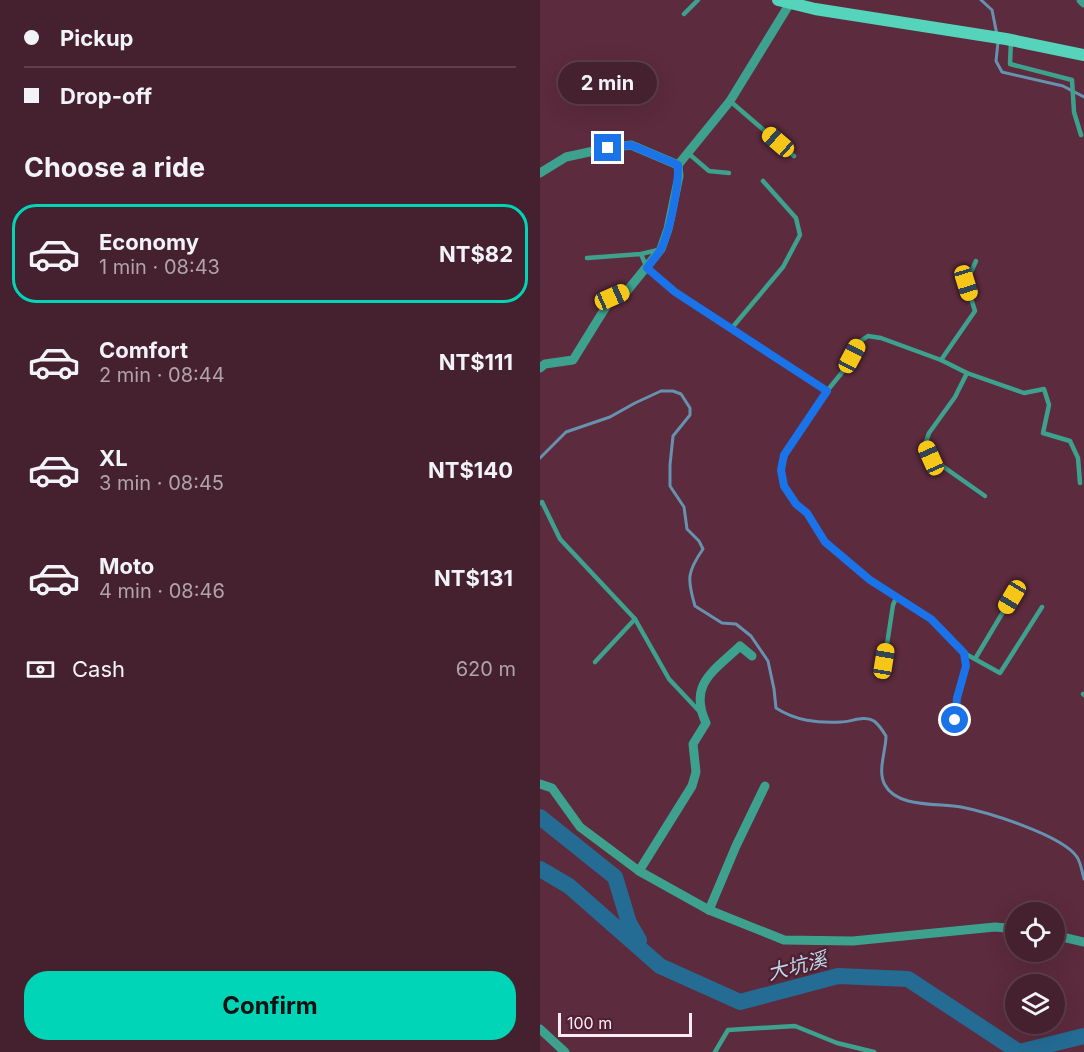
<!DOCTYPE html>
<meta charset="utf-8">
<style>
:root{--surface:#45202e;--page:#4c2836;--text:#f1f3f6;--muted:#b0a3aa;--line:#5d3e4a;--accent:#00d5b7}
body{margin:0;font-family:Inter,"Noto Sans TC",sans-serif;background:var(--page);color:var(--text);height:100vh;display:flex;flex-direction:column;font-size:22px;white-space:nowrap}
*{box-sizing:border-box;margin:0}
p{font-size:20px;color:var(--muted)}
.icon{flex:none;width:33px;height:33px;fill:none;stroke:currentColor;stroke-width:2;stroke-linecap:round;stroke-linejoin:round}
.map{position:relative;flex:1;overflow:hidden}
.sheet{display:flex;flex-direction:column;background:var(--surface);width:540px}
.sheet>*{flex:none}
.guide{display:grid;align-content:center;height:132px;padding:0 24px;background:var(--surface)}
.controls{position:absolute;left:465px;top:902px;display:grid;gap:12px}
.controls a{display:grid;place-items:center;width:60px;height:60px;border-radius:50%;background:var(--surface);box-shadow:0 6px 24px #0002,0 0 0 2px var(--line);font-size:30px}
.scale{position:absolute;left:18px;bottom:15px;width:134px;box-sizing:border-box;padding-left:6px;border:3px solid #ffebf1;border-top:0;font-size:16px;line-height:21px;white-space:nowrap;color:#ffebf1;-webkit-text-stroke:4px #502033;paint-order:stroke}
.end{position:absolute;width:27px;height:27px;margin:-14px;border:8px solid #1a73e8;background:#fff;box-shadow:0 0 0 3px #fff}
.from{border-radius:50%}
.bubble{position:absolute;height:42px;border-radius:21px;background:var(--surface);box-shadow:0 6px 24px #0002,0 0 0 2px var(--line);font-size:20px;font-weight:700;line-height:42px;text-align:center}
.car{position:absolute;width:18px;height:36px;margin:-18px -9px;border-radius:8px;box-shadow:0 0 4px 2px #0007;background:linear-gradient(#f5c518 24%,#345 0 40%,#f5c518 0 76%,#345 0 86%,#f5c518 0)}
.guide b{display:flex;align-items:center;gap:21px;height:57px;font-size:22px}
.guide b+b{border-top:2px solid var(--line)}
.guide i{width:15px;height:15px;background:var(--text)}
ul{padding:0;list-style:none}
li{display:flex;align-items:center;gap:18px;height:99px;margin:0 12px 9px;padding:0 12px;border:3px solid transparent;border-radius:24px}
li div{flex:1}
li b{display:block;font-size:22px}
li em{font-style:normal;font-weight:700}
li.selected{border-color:var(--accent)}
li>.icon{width:54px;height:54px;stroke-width:1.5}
h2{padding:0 24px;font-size:27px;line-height:72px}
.pay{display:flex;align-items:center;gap:15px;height:66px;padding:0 24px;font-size:22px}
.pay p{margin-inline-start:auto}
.button{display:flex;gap:12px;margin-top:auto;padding:12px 24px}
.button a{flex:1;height:69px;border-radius:24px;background:var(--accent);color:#111;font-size:24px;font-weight:700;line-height:69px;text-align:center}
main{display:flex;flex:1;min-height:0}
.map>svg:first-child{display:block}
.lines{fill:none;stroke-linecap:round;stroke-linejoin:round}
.stream{stroke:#6692b0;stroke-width:3}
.river{stroke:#246c94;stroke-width:16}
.lane{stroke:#3da18e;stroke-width:4.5}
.street{stroke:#3da18e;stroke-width:9}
.secondary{stroke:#55d4bb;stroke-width:12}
.route{stroke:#1a73e8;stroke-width:8}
.labels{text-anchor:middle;stroke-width:5;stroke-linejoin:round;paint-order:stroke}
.water-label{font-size:20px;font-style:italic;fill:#bfdaeb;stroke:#502033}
</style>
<main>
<section class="sheet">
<div class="guide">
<b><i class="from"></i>Pickup</b>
<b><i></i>Drop-off</b>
</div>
<h2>Choose a ride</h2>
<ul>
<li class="selected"><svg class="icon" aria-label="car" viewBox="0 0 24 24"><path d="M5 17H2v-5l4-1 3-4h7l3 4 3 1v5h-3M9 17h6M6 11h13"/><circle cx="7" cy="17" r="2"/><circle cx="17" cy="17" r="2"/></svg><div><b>Economy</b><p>1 min · 08:43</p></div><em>NT$82</em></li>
<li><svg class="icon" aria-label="car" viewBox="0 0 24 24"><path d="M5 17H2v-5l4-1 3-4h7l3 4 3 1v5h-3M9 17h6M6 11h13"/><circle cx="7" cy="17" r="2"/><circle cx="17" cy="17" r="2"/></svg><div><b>Comfort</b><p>2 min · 08:44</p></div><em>NT$111</em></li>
<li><svg class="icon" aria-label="car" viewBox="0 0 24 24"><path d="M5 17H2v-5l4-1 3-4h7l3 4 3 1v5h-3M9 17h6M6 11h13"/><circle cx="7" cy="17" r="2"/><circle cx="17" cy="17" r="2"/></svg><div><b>XL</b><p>3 min · 08:45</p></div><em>NT$140</em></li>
<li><svg class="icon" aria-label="car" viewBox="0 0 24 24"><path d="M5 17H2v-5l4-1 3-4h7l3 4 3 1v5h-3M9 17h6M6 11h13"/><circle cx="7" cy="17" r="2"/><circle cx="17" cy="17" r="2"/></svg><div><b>Moto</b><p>4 min · 08:46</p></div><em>NT$131</em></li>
</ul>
<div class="pay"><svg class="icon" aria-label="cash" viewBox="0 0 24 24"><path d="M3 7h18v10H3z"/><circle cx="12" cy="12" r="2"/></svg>Cash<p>620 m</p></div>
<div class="button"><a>Confirm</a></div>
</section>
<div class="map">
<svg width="544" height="1052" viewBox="0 0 544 1052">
<rect width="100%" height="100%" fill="#5c2b3d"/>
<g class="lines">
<g class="stream">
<path d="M441,0L452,10L457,35"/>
<path d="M458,42L456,61L462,72L523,86L544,97"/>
<path d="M0,458L26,432L70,417L95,403L121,391H133L141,394L150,408V415L133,436L130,465V486L144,507L147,529L159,541L163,549C147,572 147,579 155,606L182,623L196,624L211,636L228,661L234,689L236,708C256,721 277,723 301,722C311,722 324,715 334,721C339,725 343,731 346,736C346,751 337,771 345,785C357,808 399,803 421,807C447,812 522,835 537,857C541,863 542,872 544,879"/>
</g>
<g class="river">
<path d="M0,817L75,877L89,923L99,940"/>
<path d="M0,869L29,886L120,966L200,1002L298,976L368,979L479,1052L544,1036"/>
</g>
<g class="lane">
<path d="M144,14L158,0"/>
<path d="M471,40L470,64L532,80L534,112L541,135"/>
<path d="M190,101L254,156"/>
<path d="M148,153L169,171L189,173"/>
<path d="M223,181L256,218L260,235L243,267L191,329L287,391L304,370L319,342L328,336L341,338L401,360"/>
<path d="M101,254L107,268L135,292L191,329"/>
<path d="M47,258L101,254L118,250"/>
<path d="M436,261L426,283L435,311L401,360L427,373L415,397L389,433L385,445L391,458L445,496"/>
<path d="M427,373L484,393L504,389L509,405L503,433L530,441L538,458L540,483"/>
<path d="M287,391L245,455L241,470L245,486L256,504L267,513L284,542L330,580L391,619L424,653L426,666L416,698L415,720"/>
<path d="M0,503L2,502L20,539L95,619L129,679L160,712"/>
<path d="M424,653L460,673L502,607"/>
<path d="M435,659L472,597"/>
<path d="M55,662L95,619"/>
<path d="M342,677L353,605L357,596"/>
<path d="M543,694L544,695"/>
<path d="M175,1052L188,1030L255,1026L297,1043L334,1052"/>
</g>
<g class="street">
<path d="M541,0L544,3"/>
<path d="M0,173L26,157L68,148L91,145L138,165"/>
<path d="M0,368L5,364L33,360L72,297L87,291L121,249L128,229L139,176L138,165L190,101L252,0"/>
<path d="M0,784L12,788L40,827L99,871L169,910L244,940L313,941L455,927L476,929"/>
<path d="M99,871L152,786L156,772L153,744L166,723C148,684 174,671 200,646L212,656"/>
<path d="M169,910L196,846L225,786"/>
<path d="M514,935L544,942"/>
<path d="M0,1029L25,1052"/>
</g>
<path class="secondary" d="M238,0L275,9L466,39L544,55"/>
</g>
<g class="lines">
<path class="route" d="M68,148L91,145L138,165C139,185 130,231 121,249C117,256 111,262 107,268L135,292L287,391L244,455L241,470L244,486L256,504L267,513L285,542L330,580L391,619L424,653L426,666L417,698L415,720"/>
</g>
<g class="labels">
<g class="water-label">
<text transform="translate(257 966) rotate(-14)" y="7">大坑溪</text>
</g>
</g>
</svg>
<div class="controls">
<a><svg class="icon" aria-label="locate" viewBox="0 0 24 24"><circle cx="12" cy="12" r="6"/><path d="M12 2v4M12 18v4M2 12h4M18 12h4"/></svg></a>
<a><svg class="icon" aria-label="layers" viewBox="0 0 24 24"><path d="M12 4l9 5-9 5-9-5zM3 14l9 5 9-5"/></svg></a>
</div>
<div class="scale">100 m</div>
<i class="end from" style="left:415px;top:720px"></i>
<i class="end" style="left:68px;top:148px"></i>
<div class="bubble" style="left:18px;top:62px;width:99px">2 min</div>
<i class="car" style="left:238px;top:142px;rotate:311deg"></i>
<i class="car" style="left:426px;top:283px;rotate:163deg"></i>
<i class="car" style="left:72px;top:297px;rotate:66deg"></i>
<i class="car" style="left:312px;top:356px;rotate:28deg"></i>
<i class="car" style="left:391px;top:458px;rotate:336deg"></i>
<i class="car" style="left:472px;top:597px;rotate:211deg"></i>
<i class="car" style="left:344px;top:661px;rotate:9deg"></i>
</div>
</main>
